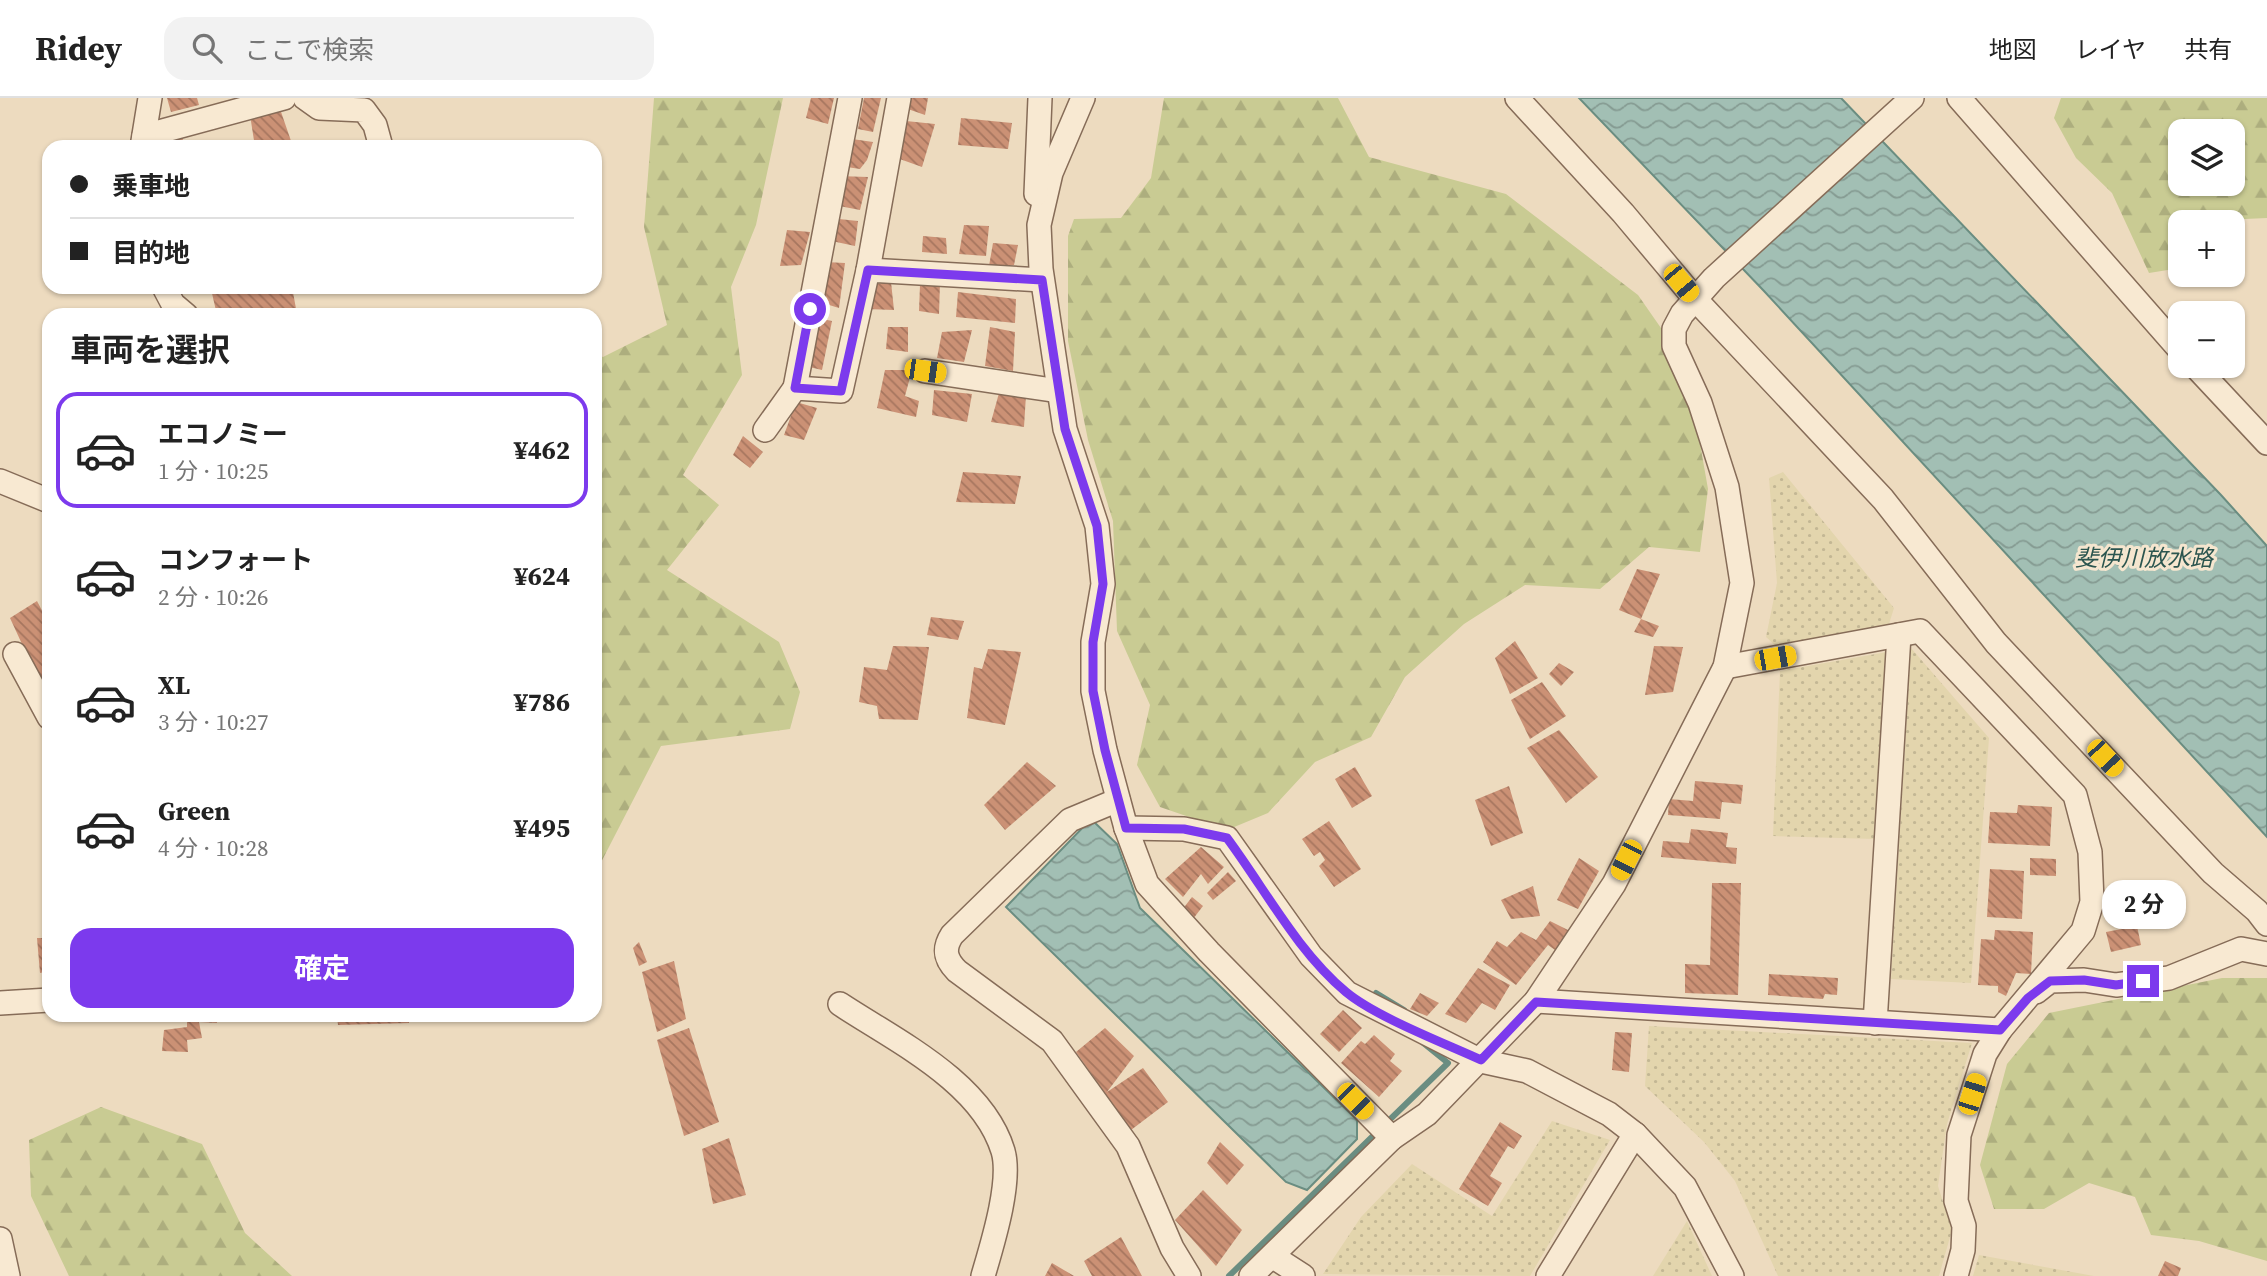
<!DOCTYPE html>
<html lang="ja">
<meta charset="utf-8">
<style>
:root{--surface:#fff;--page:#f2f2f2;--text:#222;--muted:#767676;--line:#e0e0e0;--accent:#7c3aed}
body{margin:0;font-family:"Source Serif 4","Noto Sans JP",serif;background:var(--page);color:var(--text);height:100vh;display:flex;flex-direction:column;font-size:26px;white-space:nowrap}
*{box-sizing:border-box;margin:0}
p{font-size:23px;color:var(--muted)}
.icon{flex:none;width:38px;height:38px;fill:none;stroke:currentColor;stroke-width:2;stroke-linecap:round;stroke-linejoin:round}
.map{position:relative;flex:1;overflow:hidden}
.panel{position:absolute;left:42px;top:210px;width:560px;height:714px;display:flex;flex-direction:column;background:var(--surface);border-radius:21px;box-shadow:0 2px 5px #0004}
.panel>*{flex:none}
.hud{position:absolute;left:42px;top:42px;width:560px;height:154px;border-radius:21px;box-shadow:0 2px 5px #0004;display:grid;align-content:center;height:154px;padding:0 28px;background:var(--surface)}
.buttons{position:absolute;left:2168px;top:21px;display:grid;gap:14px}
.buttons a{display:grid;place-items:center;width:77px;height:77px;border-radius:14px;background:var(--surface);box-shadow:0 2px 5px #0004;font-size:35px}
.end{position:absolute;width:32px;height:32px;margin:-16px;border:9px solid #7c3aed;background:#fff;box-shadow:0 0 0 4px #fff}
.from{border-radius:50%}
.bubble{position:absolute;height:49px;border-radius:21px;background:var(--surface);box-shadow:0 2px 5px #0004;font-size:23px;font-weight:700;line-height:49px;text-align:center}
.car{position:absolute;width:21px;height:42px;margin:-21px -10px;border-radius:9px;box-shadow:0 0 5px 2px #0007;background:linear-gradient(#f5c518 24%,#345 0 40%,#f5c518 0 76%,#345 0 86%,#f5c518 0)}
.hud b{display:flex;align-items:center;gap:24px;height:66px;font-size:26px}
.hud b+b{border-top:2px solid var(--line)}
.hud i{width:18px;height:18px;background:var(--text)}
ul{padding:0;list-style:none}
li{display:flex;align-items:center;gap:21px;height:116px;margin:0 14px 10px;padding:0 14px;border:4px solid transparent;border-radius:21px}
li div{flex:1}
li b{display:block;font-size:26px}
li em{font-style:normal;font-weight:700}
li.on{border-color:var(--accent)}
li>.icon{width:63px;height:63px;stroke-width:1.5}
h2{padding:0 28px;font-size:32px;line-height:84px}
.primary-button{display:flex;gap:14px;margin-top:auto;padding:14px 28px}
.primary-button a{flex:1;height:80px;border-radius:21px;background:var(--accent);color:#fff;font-size:28px;font-weight:700;line-height:80px;text-align:center}
header{display:flex;align-items:center;gap:42px;box-sizing:border-box;height:98px;padding:0 35px;background:var(--surface);border-bottom:2px solid var(--line)}
header strong{font-size:33px}
nav{display:flex;gap:38px;margin-inline-start:auto;font-size:24px}
.search{width:490px;height:63px;background:var(--page);display:flex;align-items:center;gap:18px;box-sizing:border-box;padding:0 24px;border-radius:21px;color:var(--muted);font-size:26px}
.map>svg:first-child{display:block}
.farmland{fill:url(#farmland-dots)}
.forest{fill:url(#forest-firs);fill-rule:evenodd}
.water{fill:url(#water-waves);stroke:#6a8d81;stroke-width:2}
.lines{fill:none;stroke-linecap:round;stroke-linejoin:round}
.stream{stroke:#6a8d81;stroke-width:6}
.building{fill:url(#building-back-hatch)}
.minor-casing{stroke:#866c58;stroke-width:26}
.minor{stroke:#f8e9d2;stroke-width:23}
.route{stroke:#7c3aed;stroke-width:9}
.labels{text-anchor:middle;stroke-width:6;stroke-linejoin:round;paint-order:stroke}
.water-label{font-size:23px;font-style:italic;fill:#2b554f;stroke:#f5e6cf}
</style>
<header>
<strong>Ridey</strong>
<div class="search"><svg class="icon" aria-label="search" viewBox="0 0 24 24"><circle cx="10" cy="10" r="6"/><path d="M15 15l6 6"/></svg>ここで検索</div>
<nav><a>地図</a><a>レイヤ</a><a>共有</a></nav>
</header>
<div class="map">
<svg width="2267" height="1178" viewBox="0 0 2267 1178">
<defs>
<pattern id="farmland-dots" width="8" height="8" patternUnits="userSpaceOnUse" patternTransform="scale(1.75)"><rect width="8" height="8" fill="#e3d5ad"/><path d="M2 2h.1M6 6h.1" fill="none" stroke="#c3b794" stroke-width="1.8" stroke-linecap="round"/></pattern>
<pattern id="forest-firs" width="22" height="20" patternUnits="userSpaceOnUse" patternTransform="scale(1.75)"><rect width="22" height="20" fill="#c9cb93"/><path d="M5 1l3.5 6h-7zM16 11l3.5 6h-7z" fill="#adae7e"/></pattern>
<pattern id="water-waves" width="16" height="10" patternUnits="userSpaceOnUse" patternTransform="scale(1.75)"><rect width="16" height="10" fill="#a2bfb4"/><path d="M0 5q4-4 8 0t8 0" fill="none" stroke="#859b92"/></pattern>
<pattern id="building-back-hatch" width="6" height="6" patternUnits="userSpaceOnUse" patternTransform="scale(1.75)"><rect width="6" height="6" fill="#cb9175"/><path d="M-1 5l2 2M0 0l6 6M5-1l2 2" fill="none" stroke="#a6765f"/></pattern>
</defs>
<rect width="100%" height="100%" fill="#eddbbf"/>
<g class="farmland">
<path d="M1783,374L1894,510L1889,526L1776,548L1766,539L1777,485L1769,380Z"/>
<path d="M1911,550L1989,640L1971,885L1891,881Z"/>
<path d="M1887,554L1875,741L1773,738L1780,573Z"/>
<path d="M1649,928L1972,945L1947,1026L1938,1088L1952,1132L1939,1178H1778L1735,1083L1704,1044L1645,988Z"/>
<path d="M1552,1023L1610,1042L1530,1178L1323,1176L1361,1119L1412,1066L1492,1118Z"/>
<path d="M1687,1123L1712,1178H1653Z"/>
<path d="M1979,1157L2094,1178H1973Z"/>
</g>
<g class="forest">
<path d="M654,0H783L756,127L731,189L742,277L683,377L719,407L667,472L779,544L800,594L790,631L661,648L595,776V256L603,259L667,227L644,129Z"/>
<path d="M1164,0H1338L1369,59L1506,96L1638,197L1686,266L1708,391L1700,454L1649,449L1600,491L1525,487L1464,526L1405,579L1371,639L1315,664L1268,715L1227,732L1160,709L1137,667L1150,607L1117,533L1113,423L1088,342L1068,243V138L1074,121L1121,120L1151,80Z"/>
<path d="M2061,0H2267V120L2180,124V170L2149,175L2112,95L2076,60L2054,20ZM2233,33V86H2180V33Z"/>
<path d="M2222,880H2267V1163L2199,1143L2151,1137L2135,1099L2089,1085L2044,1111H1994L1980,1067L2007,966L2049,915Z"/>
<path d="M101,1009L202,1046L245,1135L292,1178H69L31,1098L29,1042Z"/>
</g>
<g class="water">
<path d="M1579,0H1841L2221,397L2267,448V739L1764,193Z"/>
<path d="M1091,721L1117,746L1140,810L1357,1022V1041L1307,1092L1286,1084L1006,809Z"/>
</g>
<g class="lines">
<g class="stream">
<path d="M1376,895L1404,912"/>
<path d="M1229,1178L1448,965L1422,944"/>
</g>
</g>
<g class="building">
<path d="M167,0H197L199,7L171,14Z"/>
<path d="M811,0H834L828,26L806,20Z"/>
<path d="M864,0H881L873,34L858,31Z"/>
<path d="M907,0H928L925,17L905,10Z"/>
<path d="M279,8L291,43L276,49H255L250,17Z"/>
<path d="M961,20L1012,25L1008,51L958,47Z"/>
<path d="M906,23L935,26L922,69L897,60Z"/>
<path d="M181,35L185,49H155L154,46Z"/>
<path d="M845,40L873,44L867,62L860,71L840,68Z"/>
<path d="M838,78L868,79L860,112L834,107Z"/>
<path d="M829,120L858,123L855,148L827,142Z"/>
<path d="M964,127L989,128L986,158L959,156Z"/>
<path d="M787,132L810,134L801,167L780,168Z"/>
<path d="M923,138L946,140L947,156L922,154Z"/>
<path d="M993,145L1018,147L1014,167L989,168Z"/>
<path d="M825,164L845,165L839,210L816,203Z"/>
<path d="M891,184L894,212L866,211L867,187Z"/>
<path d="M940,185L939,216L919,213L920,187Z"/>
<path d="M217,189H271L272,193L292,189L297,216L217,217L211,191Z"/>
<path d="M958,194L1016,201L1015,225L956,219Z"/>
<path d="M813,219L832,223L822,272L801,267Z"/>
<path d="M888,229H908V254L886,251Z"/>
<path d="M990,229L1015,234L1013,273L985,268Z"/>
<path d="M972,232L964,264L937,260L942,234Z"/>
<path d="M885,272H912L905,298L919,303L916,319L877,310Z"/>
<path d="M934,292L972,296L967,324L932,317Z"/>
<path d="M999,295L1026,297L1024,329L991,324Z"/>
<path d="M796,304L817,310L804,342L784,337Z"/>
<path d="M743,338L763,354L750,370L733,357Z"/>
<path d="M963,374L1021,378L1015,406L956,404Z"/>
<path d="M1637,471L1660,476L1641,521L1619,512Z"/>
<path d="M37,503L49,526V593L45,596L10,520Z"/>
<path d="M931,519L964,523L958,542L927,537Z"/>
<path d="M1641,521L1659,528L1653,539L1634,534Z"/>
<path d="M1515,543L1538,580L1510,596L1495,560Z"/>
<path d="M893,548L929,549L918,622L879,621L877,608L859,604L864,569L887,572Z"/>
<path d="M1654,548L1683,549L1673,594L1645,597Z"/>
<path d="M988,551L1021,554L1005,627L967,620L974,569L982,571Z"/>
<path d="M1559,565L1574,574L1561,588L1549,576Z"/>
<path d="M1542,584L1566,618L1530,641L1511,602Z"/>
<path d="M1559,632L1598,679L1566,705L1527,650Z"/>
<path d="M1027,664L1056,688L1005,732L984,707Z"/>
<path d="M1355,669L1372,698L1352,710L1335,681Z"/>
<path d="M1695,683L1743,687L1741,706L1722,704L1720,721L1668,717L1669,701L1693,703Z"/>
<path d="M1509,688L1523,735L1491,748L1475,702Z"/>
<path d="M2018,707L2052,709L2050,748L1988,745L1990,714L2017,715Z"/>
<path d="M1329,723L1361,771L1334,789L1319,768L1325,762L1320,754L1314,758L1302,741Z"/>
<path d="M1691,731L1728,735L1726,749L1737,750L1736,766L1661,759L1663,743L1689,745Z"/>
<path d="M1201,749L1224,769L1208,786L1201,776L1183,799L1165,781Z"/>
<path d="M1579,760L1599,773L1578,811L1557,802Z"/>
<path d="M2030,760L2056,761V778L2030,777Z"/>
<path d="M1990,771L2024,773L2022,821L1987,819Z"/>
<path d="M1228,774L1236,783L1213,802L1207,795Z"/>
<path d="M1712,785H1741L1738,897L1685,895V866L1710,867Z"/>
<path d="M1533,788L1540,818L1511,821L1501,802Z"/>
<path d="M1192,799L1203,808L1193,821L1182,812Z"/>
<path d="M1550,823L1570,833L1555,852L1548,847L1516,887L1483,864L1497,843L1507,849L1521,834L1536,842Z"/>
<path d="M2137,828L2141,847L2111,854L2106,834Z"/>
<path d="M1995,832L2033,834L2031,876L2016,875L2006,898L1998,894V888L1978,887L1981,841L1994,842Z"/>
<path d="M37,840H49V873L40,875Z"/>
<path d="M639,844L647,864L639,868L633,850Z"/>
<path d="M674,863L686,921L657,934L642,874Z"/>
<path d="M1478,870L1510,887L1495,912L1482,905L1466,925L1445,916Z"/>
<path d="M1769,876L1838,880L1837,897L1825,896L1823,901L1768,897Z"/>
<path d="M1420,895L1439,905L1427,918L1410,911Z"/>
<path d="M1343,912L1362,930L1339,954L1320,936Z"/>
<path d="M187,917H216L217,925L199,924L202,940L187,942L188,954L162,953L164,932L187,929Z"/>
<path d="M337,917H409V925L338,927Z"/>
<path d="M689,930L719,1024L684,1038L657,942Z"/>
<path d="M1105,930L1134,958L1107,994L1143,970L1168,1004L1131,1032L1076,954Z"/>
<path d="M1615,934L1632,935L1629,974L1612,972Z"/>
<path d="M1374,937L1395,956L1390,963L1402,973L1379,999L1341,965L1361,943L1365,946Z"/>
<path d="M1500,1024L1522,1038L1514,1051L1508,1048L1490,1078L1502,1085L1488,1108L1459,1091Z"/>
<path d="M729,1040L746,1097L713,1106L702,1051Z"/>
<path d="M1220,1044L1244,1067L1227,1087L1207,1065Z"/>
<path d="M1203,1092L1242,1132L1216,1168L1175,1122Z"/>
<path d="M1121,1139L1142,1178H1092L1084,1163Z"/>
<path d="M2165,1163L2181,1170L2178,1178H2158Z"/>
<path d="M1052,1165L1074,1178H1045Z"/>
</g>
<g class="lines">
<defs>
<g id="minor">
<path d="M305,0L319,10L364,12L375,27L381,49"/>
<path d="M1083,0L1051,75L1039,127L1041,171L1065,331L1097,428L1103,486L1093,544V593L1105,652L1126,730L1147,786L1209,854L1392,1040"/>
<path d="M1517,0L1623,115L1696,202L1883,401L1996,545L2213,775L2257,813L2267,826"/>
<path d="M1959,0L2180,252"/>
<path d="M144,38L284,0"/>
<path d="M142,49L150,0"/>
<path d="M1036,96L1040,0"/>
<path d="M868,172L899,0"/>
<path d="M164,189L173,206L186,217"/>
<path d="M2195,268L2267,345"/>
<path d="M925,273L1059,293"/>
<path d="M795,290L850,0"/>
<path d="M765,332L795,290L841,293L868,172L1042,182"/>
<path d="M0,383L49,403"/>
<path d="M15,556L49,619"/>
<path d="M1725,569L1920,533L2075,697L2090,754L2092,804L2083,833L2000,932L1985,956L1959,1037L1956,1103L1964,1128L1963,1152L1956,1178"/>
<path d="M1118,702L1070,722L952,837C943,851 945,861 957,873L1052,943L1128,1048L1172,1150L1189,1178"/>
<path d="M1126,730L1184,731L1227,740L1311,858L1347,895L1481,963L1527,973L1609,1016L1635,1036L1685,1089L1732,1178"/>
<path d="M2036,894L2050,883L2084,882L2116,887L2169,880L2241,851L2267,856"/>
<path d="M1536,903L2000,932"/>
<path d="M0,905L49,902"/>
<path d="M840,906C896,943 982,984 1003,1053C1012,1084 992,1147 983,1178"/>
<path d="M1875,925L1899,537"/>
<path d="M0,1141L8,1178"/>
<path d="M1272,1158L1303,1178"/>
<path d="M1251,1178L1392,1040L1427,1016L1536,903L1614,786L1725,569L1742,485L1727,389L1700,305L1674,248V231L1682,216L1714,180L1912,0"/>
<path d="M1548,1178L1635,1036"/>
</g>
</defs>
<use href="#minor" class="minor-casing"/>
<use href="#minor" class="minor"/>
</g>
<g class="lines">
<path class="route" d="M810,211L795,290L841,293L868,172L1042,182L1065,331L1097,428L1103,486L1093,544V593L1105,652L1126,730L1184,731L1227,740C1265,791 1297,853 1346,894C1376,919 1444,945 1481,962L1536,904L2000,932L2028,900L2050,883L2084,882L2116,887L2143,883"/>
</g>
<g class="labels">
<g class="water-label">
<text x="2144" y="468">斐伊川放水路</text>
</g>
</g>
</svg>
<div class="buttons">
<a><svg class="icon" aria-label="layers" viewBox="0 0 24 24"><path d="M12 4l9 5-9 5-9-5zM3 14l9 5 9-5"/></svg></a>
<a>+</a>
<a>−</a>
</div>
<i class="end from" style="left:810px;top:211px"></i>
<i class="end" style="left:2143px;top:883px"></i>
<div class="bubble" style="left:2102px;top:782px;width:84px">2 分</div>
<i class="car" style="left:1681px;top:185px;rotate:140deg"></i>
<i class="car" style="left:925px;top:273px;rotate:98deg"></i>
<i class="car" style="left:1775px;top:560px;rotate:80deg"></i>
<i class="car" style="left:2105px;top:660px;rotate:137deg"></i>
<i class="car" style="left:1626px;top:762px;rotate:207deg"></i>
<i class="car" style="left:1972px;top:996px;rotate:18deg"></i>
<i class="car" style="left:1355px;top:1003px;rotate:135deg"></i>
<div class="hud">
<b><i class="from"></i>乗車地</b>
<b><i></i>目的地</b>
</div>
<section class="panel">
<h2>車両を選択</h2>
<ul>
<li class="on"><svg class="icon" aria-label="car" viewBox="0 0 24 24"><path d="M5 17H2v-5l4-1 3-4h7l3 4 3 1v5h-3M9 17h6M6 11h13"/><circle cx="7" cy="17" r="2"/><circle cx="17" cy="17" r="2"/></svg><div><b>エコノミー</b><p>1 分 · 10:25</p></div><em>¥462</em></li>
<li><svg class="icon" aria-label="car" viewBox="0 0 24 24"><path d="M5 17H2v-5l4-1 3-4h7l3 4 3 1v5h-3M9 17h6M6 11h13"/><circle cx="7" cy="17" r="2"/><circle cx="17" cy="17" r="2"/></svg><div><b>コンフォート</b><p>2 分 · 10:26</p></div><em>¥624</em></li>
<li><svg class="icon" aria-label="car" viewBox="0 0 24 24"><path d="M5 17H2v-5l4-1 3-4h7l3 4 3 1v5h-3M9 17h6M6 11h13"/><circle cx="7" cy="17" r="2"/><circle cx="17" cy="17" r="2"/></svg><div><b>XL</b><p>3 分 · 10:27</p></div><em>¥786</em></li>
<li><svg class="icon" aria-label="car" viewBox="0 0 24 24"><path d="M5 17H2v-5l4-1 3-4h7l3 4 3 1v5h-3M9 17h6M6 11h13"/><circle cx="7" cy="17" r="2"/><circle cx="17" cy="17" r="2"/></svg><div><b>Green</b><p>4 分 · 10:28</p></div><em>¥495</em></li>
</ul>
<div class="primary-button"><a>確定</a></div>
</section>
</div>
